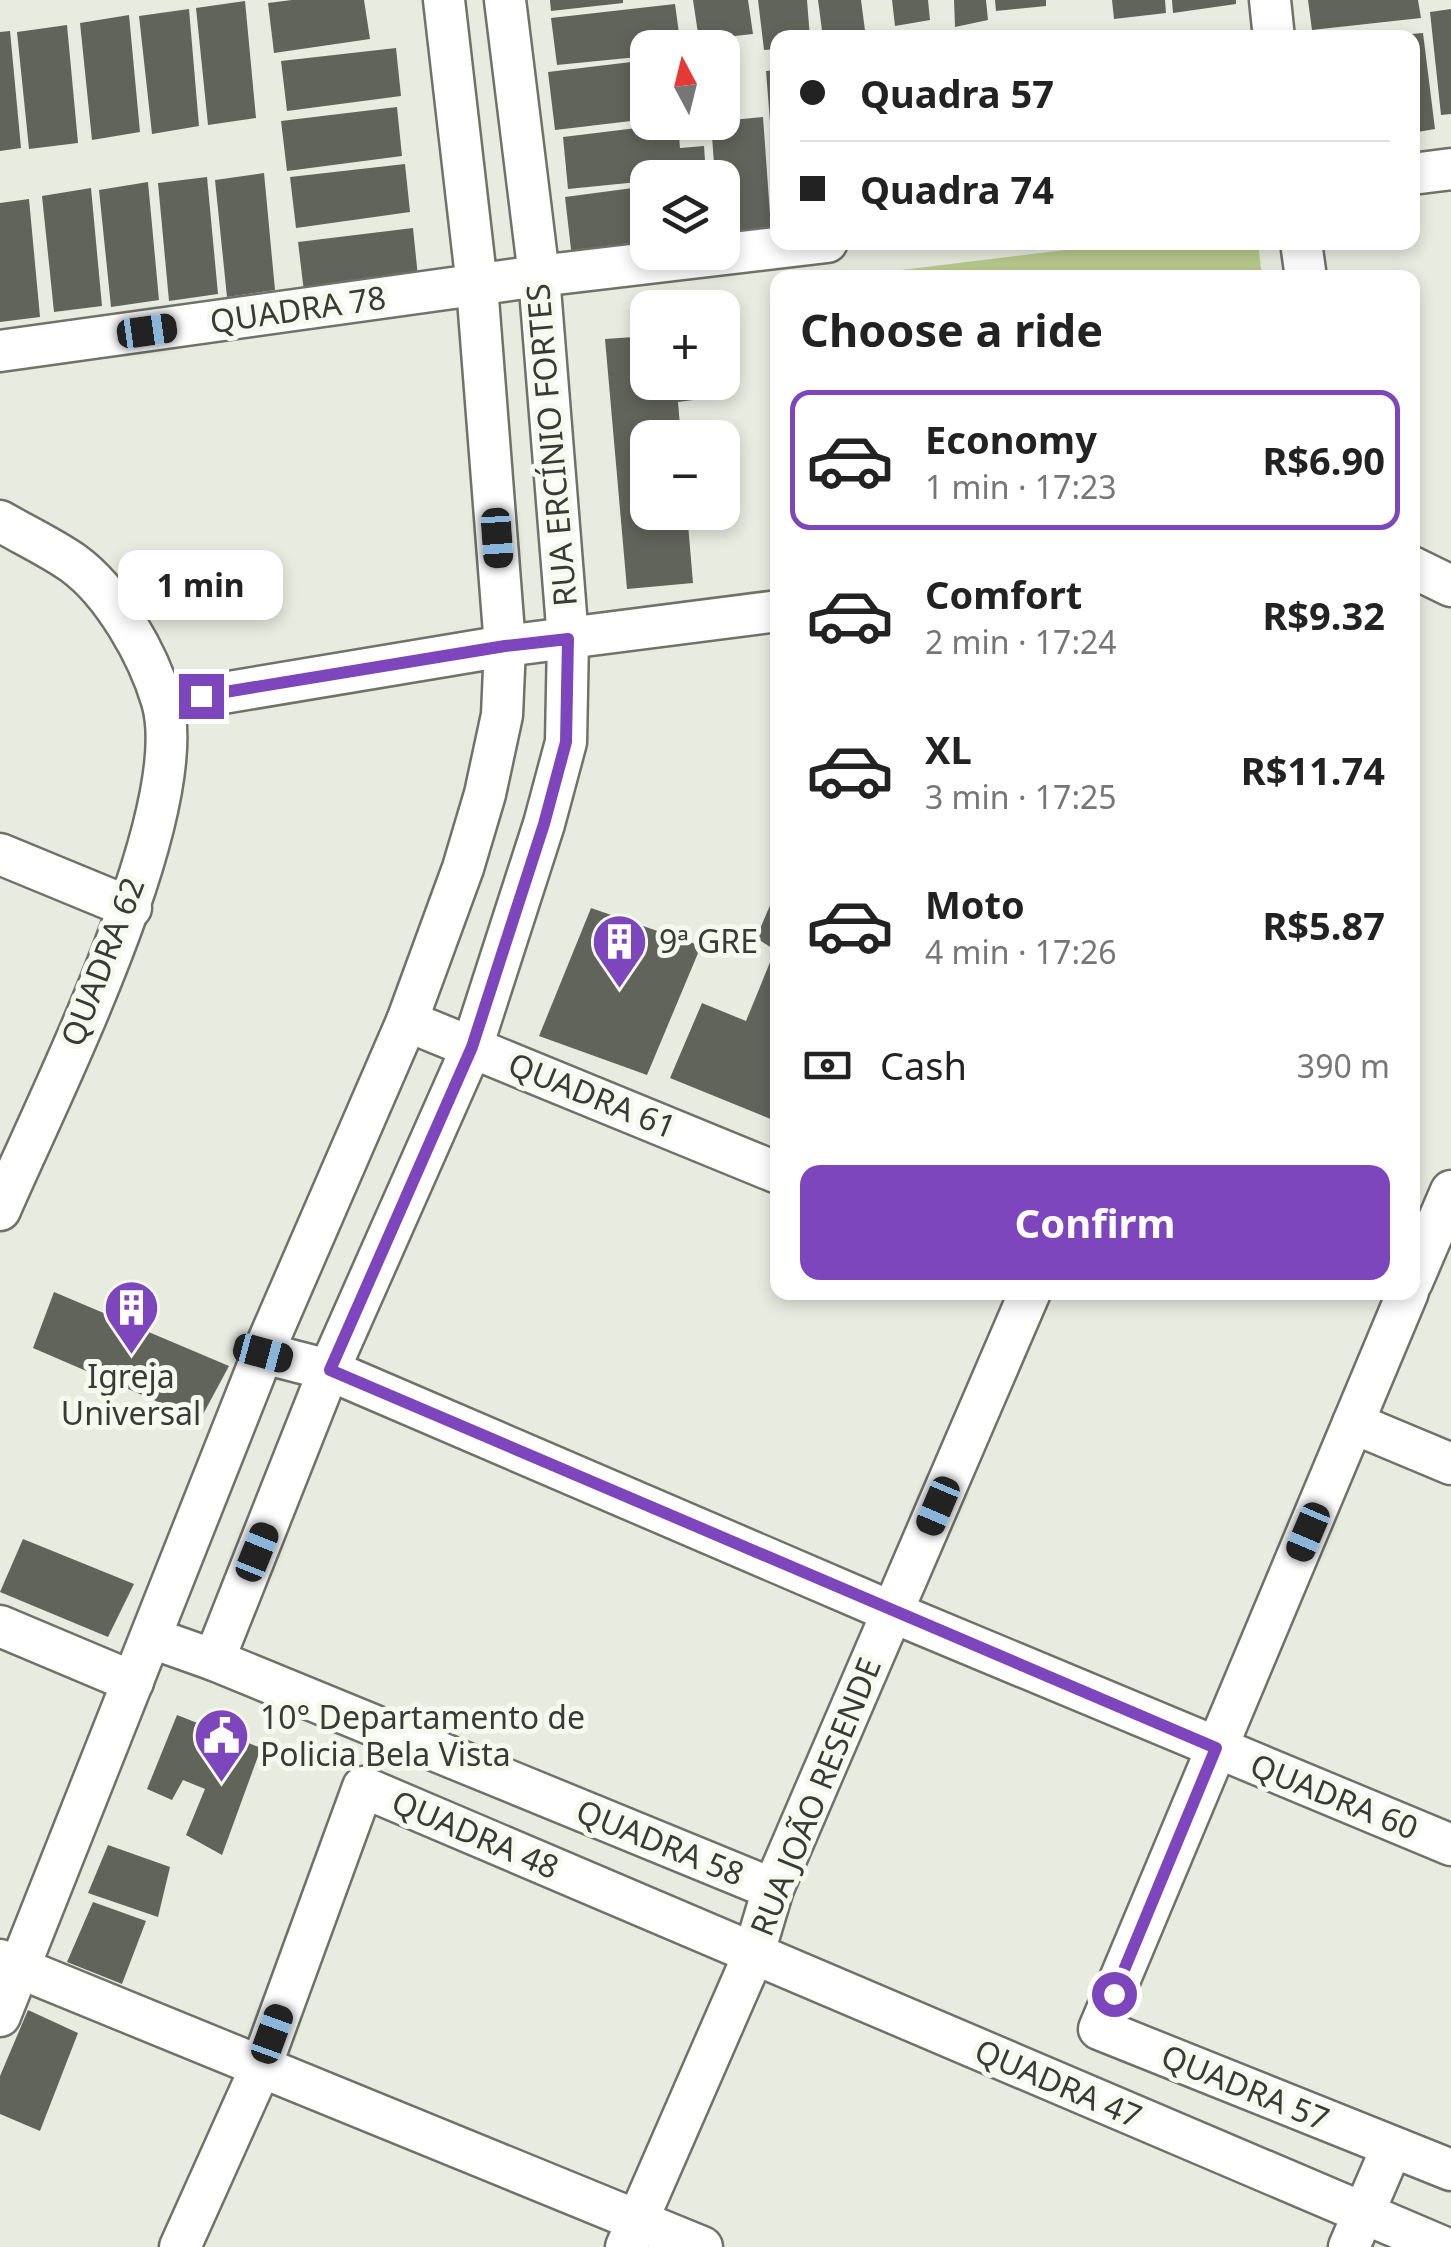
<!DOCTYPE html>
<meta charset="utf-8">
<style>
:root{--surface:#fff;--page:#f6f6f6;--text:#222;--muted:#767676;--line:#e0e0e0;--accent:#7d46bd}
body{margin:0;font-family:"Noto Sans",sans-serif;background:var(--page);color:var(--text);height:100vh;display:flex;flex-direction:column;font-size:38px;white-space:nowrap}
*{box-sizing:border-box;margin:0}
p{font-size:32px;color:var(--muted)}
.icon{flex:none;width:55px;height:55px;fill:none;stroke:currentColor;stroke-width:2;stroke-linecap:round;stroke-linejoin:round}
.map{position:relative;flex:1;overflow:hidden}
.sheet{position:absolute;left:770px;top:270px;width:650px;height:1030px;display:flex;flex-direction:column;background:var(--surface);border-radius:20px;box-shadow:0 5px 15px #0003}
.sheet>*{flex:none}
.top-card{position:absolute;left:770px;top:30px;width:650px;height:220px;border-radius:20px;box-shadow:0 5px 15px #0003;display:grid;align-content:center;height:220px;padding:0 30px;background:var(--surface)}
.needle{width:65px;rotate:353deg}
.tools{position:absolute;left:630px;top:30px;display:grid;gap:20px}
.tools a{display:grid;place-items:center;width:110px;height:110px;border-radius:20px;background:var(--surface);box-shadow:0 5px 15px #0003;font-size:50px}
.end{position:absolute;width:45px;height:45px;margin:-22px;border:12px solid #7d46bd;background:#fff;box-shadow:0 0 0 5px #fff}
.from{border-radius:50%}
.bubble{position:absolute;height:70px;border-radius:20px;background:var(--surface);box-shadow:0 5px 15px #0003;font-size:32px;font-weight:700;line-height:70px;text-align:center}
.car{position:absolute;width:30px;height:60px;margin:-30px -15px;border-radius:12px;box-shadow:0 0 8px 2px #0007;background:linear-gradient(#222 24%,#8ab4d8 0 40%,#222 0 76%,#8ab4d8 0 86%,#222 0)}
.top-card b{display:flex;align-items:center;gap:35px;height:95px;font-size:38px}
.top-card b+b{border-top:2px solid var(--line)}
.top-card i{width:25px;height:25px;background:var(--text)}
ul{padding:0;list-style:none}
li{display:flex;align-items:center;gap:30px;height:140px;margin:0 20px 15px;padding:0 10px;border:5px solid transparent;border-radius:20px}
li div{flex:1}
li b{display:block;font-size:38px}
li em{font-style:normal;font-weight:700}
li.current{border-color:var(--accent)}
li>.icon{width:90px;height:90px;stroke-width:1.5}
h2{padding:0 30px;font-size:45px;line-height:120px}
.pay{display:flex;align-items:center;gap:25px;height:110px;padding:0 30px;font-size:38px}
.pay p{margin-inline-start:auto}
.cta{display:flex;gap:20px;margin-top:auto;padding:20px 30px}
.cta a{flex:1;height:115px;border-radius:20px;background:var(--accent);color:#fff;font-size:40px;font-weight:700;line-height:115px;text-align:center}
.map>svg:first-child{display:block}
.green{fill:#b9cb8e}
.building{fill:#61645a}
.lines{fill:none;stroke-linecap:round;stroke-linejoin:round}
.minor-casing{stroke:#6e7267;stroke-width:45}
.minor{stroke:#fff;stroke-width:40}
.route{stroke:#7d46bd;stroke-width:12}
.labels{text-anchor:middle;stroke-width:10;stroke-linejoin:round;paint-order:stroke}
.street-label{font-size:32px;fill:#393a35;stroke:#f6faee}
.poi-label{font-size:32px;fill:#393a35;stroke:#f6faee;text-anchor:start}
</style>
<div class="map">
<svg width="1451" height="2247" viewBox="0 0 1451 2247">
<rect width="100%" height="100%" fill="#e8ece0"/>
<path class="green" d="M1258,243L1262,277L878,278L877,273L1122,243Z"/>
<g class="building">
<path d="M292,0H364L370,39L274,53L268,3Z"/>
<path d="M550,0H623V3L551,11Z"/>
<path d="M693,0H748L753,34L699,40Z"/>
<path d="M758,0H807L810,38H778V49L764,50Z"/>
<path d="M818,0H861L866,38H823Z"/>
<path d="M892,0H928L930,20L895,26Z"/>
<path d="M954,0H986L988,20L955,27Z"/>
<path d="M995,0H1046V6L996,11Z"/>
<path d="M1112,0H1165L1166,13L1114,19Z"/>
<path d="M1172,0H1236V4L1173,13Z"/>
<path d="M1308,0H1418L1421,18L1312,30Z"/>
<path d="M245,1L256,118L208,125L196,8Z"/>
<path d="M675,4L681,48H648V56L557,65L551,18Z"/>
<path d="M189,9L199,126L152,134L139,16Z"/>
<path d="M1451,9V114L1441,115L1430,12Z"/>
<path d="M129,15L140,132L92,140L80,23Z"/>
<path d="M67,25L78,143L29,149L17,32Z"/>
<path d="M10,31L21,148L0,151V32Z"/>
<path d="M1423,33L1435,129L1412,133V38L1400,35Z"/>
<path d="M396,48L401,96L287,111L281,61Z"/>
<path d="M648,60V119L555,130L548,72Z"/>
<path d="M778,70V185H775L766,71Z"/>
<path d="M397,107L402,156L287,171L281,121Z"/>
<path d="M763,117L771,228L722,233V178H715L711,122Z"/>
<path d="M678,123L680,148L704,146L706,175L648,178V181L568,189L563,137Z"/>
<path d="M405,164L410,212L296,228L290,177Z"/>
<path d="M264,173L275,290L227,297L215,180Z"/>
<path d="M207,177L218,294L169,301L158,183Z"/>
<path d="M148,182L159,300L111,307L99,190Z"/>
<path d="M648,186V249L572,258L565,197Z"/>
<path d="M91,188L102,306L54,312L42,196Z"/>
<path d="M29,199L40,317L0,322V203Z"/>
<path d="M413,228L418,277L304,292L298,242Z"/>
<path d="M648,336V382H714L716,397L678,402L681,438H648V512H687L693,583L627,589L605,339Z"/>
<path d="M778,887V1122L670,1078L702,1003L746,1021L775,950L756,938Z"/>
<path d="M591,908L701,946L647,1075L539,1036Z"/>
<path d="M54,1292L229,1366L200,1420L33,1348Z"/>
<path d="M23,1539L134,1584L108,1637L0,1592Z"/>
<path d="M177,1715L261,1748L222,1855L186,1835L205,1789L183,1780L172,1800L147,1789Z"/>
<path d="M108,1845L170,1867L158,1917L88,1893Z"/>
<path d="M93,1902L146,1921L122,1984L67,1962Z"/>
<path d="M28,2010L78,2033L40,2131L0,2114V2076Z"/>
</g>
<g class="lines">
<defs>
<g id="minor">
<path d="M1270,0L1274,38"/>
<path d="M1412,174L1451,169"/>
<path d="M1301,242L1306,278"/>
<path d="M0,351L539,276L827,242"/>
<path d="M0,521C24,535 50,547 73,563C113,592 148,654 162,701C194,812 47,1101 0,1210"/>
<path d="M1412,567L1451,586"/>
<path d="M163,703L505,646L778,611"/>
<path d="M0,854L131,908"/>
<path d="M407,1021L778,1173"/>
<path d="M1412,1282L1451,1191"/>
<path d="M1408,1292L1099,2029L1451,2170"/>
<path d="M263,1353L329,1370L892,1612L1451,1845"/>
<path d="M1353,1423L1451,1464"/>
<path d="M0,1626L133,1682"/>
<path d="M152,1638L214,1660L329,1370L472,1047L544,824L566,742L568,639L539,276L505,0"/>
<path d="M214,1660L773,1889"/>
<path d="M0,1960L702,2247"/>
<path d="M0,2016L263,1353L407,1021L463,868L485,794L502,715L505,646L477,286L444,0"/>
<path d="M180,2247L260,2069L363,1787L1443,2247"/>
<path d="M626,2247L753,1956L773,1889L1030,1292"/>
<path d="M1349,2247L1392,2147"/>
</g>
</defs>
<use href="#minor" class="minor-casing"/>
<use href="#minor" class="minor"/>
</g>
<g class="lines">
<path class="route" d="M201,696L505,646L568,639L566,742L544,824L472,1047L330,1370L1216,1748L1114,1994"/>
</g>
<defs>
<symbol id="building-pin" viewBox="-11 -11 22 30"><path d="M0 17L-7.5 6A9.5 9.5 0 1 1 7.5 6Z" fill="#7d46bd" stroke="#f6faee"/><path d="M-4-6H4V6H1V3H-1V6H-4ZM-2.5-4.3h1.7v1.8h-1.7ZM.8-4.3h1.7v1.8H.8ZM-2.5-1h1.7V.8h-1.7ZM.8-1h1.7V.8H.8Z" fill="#fff"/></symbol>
<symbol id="civic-pin" viewBox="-11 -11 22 30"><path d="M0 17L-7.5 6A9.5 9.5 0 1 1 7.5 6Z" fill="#7d46bd" stroke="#f6faee"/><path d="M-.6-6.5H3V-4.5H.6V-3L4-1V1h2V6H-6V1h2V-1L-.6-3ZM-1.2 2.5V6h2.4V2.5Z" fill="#fff"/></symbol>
</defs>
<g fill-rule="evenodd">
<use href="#building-pin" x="588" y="910" width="63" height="86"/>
<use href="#building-pin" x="100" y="1276" width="63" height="86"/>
<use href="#civic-pin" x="190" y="1704" width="63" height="86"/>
</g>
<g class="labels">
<g class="street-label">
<text transform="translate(298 310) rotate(-8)" y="11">QUADRA 78</text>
<text transform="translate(552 445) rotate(-95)" y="11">RUA ERCÍNIO FORTES</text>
<text transform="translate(103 962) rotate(-69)" y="11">QUADRA 62</text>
<text transform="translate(592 1096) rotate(22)" y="11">QUADRA 61</text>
<text transform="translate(816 1797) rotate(-68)" y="11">RUA JOÃO RESENDE</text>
<text transform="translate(1334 1797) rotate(22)" y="11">QUADRA 60</text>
<text transform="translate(475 1835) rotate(23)" y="11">QUADRA 48</text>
<text transform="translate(660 1843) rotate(22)" y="11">QUADRA 58</text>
<text transform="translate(1058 2084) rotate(23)" y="11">QUADRA 47</text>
<text transform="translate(1245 2088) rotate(22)" y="11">QUADRA 57</text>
</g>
<g class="poi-label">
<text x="659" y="953">9ª GRE</text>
<text x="131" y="1388" text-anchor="middle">Igreja<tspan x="131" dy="37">Universal</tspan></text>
<text x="260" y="1729">10° Departamento de<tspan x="260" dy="37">Policia Bela Vista</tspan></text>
</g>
</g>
</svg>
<div class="tools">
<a><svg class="needle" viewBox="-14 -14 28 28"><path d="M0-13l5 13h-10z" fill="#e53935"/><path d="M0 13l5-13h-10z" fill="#767676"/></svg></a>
<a><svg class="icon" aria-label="layers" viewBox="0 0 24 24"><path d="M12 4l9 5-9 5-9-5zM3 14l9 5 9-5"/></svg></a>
<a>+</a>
<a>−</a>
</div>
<i class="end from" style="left:1114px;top:1994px"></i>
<i class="end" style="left:201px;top:696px"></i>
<div class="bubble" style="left:118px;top:550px;width:165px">1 min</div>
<i class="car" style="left:147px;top:331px;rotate:82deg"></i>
<i class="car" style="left:497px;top:538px;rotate:176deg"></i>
<i class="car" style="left:263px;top:1353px;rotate:105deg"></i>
<i class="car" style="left:938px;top:1506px;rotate:203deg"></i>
<i class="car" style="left:1308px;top:1532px;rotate:203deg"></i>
<i class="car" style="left:257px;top:1552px;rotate:22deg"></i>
<i class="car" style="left:272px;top:2034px;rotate:20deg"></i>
<div class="top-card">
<b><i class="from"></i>Quadra 57</b>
<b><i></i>Quadra 74</b>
</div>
<section class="sheet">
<h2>Choose a ride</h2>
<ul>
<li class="current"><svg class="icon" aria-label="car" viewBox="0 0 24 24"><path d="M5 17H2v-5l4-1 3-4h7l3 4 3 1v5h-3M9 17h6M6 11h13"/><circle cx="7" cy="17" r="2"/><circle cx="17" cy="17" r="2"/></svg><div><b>Economy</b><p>1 min · 17:23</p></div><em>R$6.90</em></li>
<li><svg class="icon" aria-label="car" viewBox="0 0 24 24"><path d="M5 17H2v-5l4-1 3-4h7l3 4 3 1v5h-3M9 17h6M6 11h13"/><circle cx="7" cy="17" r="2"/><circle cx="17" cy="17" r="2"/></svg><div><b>Comfort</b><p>2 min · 17:24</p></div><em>R$9.32</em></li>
<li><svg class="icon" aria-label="car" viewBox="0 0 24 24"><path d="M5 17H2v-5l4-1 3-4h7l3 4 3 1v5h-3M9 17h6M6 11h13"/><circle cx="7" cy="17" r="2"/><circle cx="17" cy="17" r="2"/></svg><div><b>XL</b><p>3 min · 17:25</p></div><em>R$11.74</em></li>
<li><svg class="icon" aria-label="car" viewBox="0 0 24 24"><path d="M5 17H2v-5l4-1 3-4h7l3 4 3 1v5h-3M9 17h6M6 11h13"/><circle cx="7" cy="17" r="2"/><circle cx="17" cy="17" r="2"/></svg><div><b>Moto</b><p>4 min · 17:26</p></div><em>R$5.87</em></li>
</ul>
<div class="pay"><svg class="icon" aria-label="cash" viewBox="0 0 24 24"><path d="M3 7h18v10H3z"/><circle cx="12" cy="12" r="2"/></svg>Cash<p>390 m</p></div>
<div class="cta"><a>Confirm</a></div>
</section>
</div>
